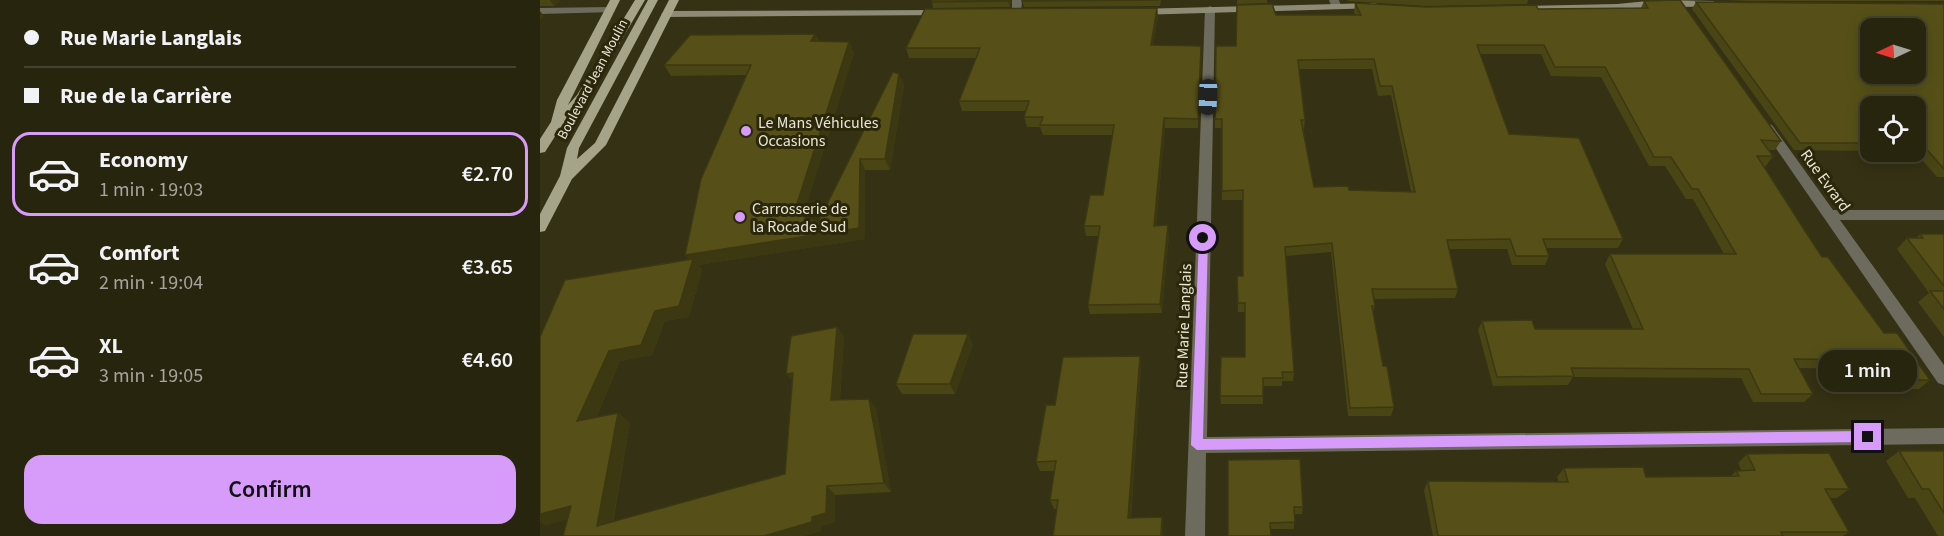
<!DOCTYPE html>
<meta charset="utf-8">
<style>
:root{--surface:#28250f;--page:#302d18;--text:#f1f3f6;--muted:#a5a59e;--line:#44422f;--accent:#d79bf9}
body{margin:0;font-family:"Source Sans 3",sans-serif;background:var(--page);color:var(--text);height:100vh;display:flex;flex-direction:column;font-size:22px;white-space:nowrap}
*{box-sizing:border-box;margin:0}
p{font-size:20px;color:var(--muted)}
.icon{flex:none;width:33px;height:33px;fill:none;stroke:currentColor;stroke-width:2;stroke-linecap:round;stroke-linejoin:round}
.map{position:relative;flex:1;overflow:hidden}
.drawer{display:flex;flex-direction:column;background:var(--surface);width:540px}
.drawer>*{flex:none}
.guide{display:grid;align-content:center;height:132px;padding:0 24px;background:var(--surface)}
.needle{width:39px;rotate:266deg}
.fabs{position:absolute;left:1320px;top:18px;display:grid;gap:12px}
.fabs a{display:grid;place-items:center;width:66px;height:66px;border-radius:12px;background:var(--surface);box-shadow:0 3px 15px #0003,0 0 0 2px var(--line);font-size:30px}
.end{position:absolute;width:27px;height:27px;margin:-14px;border:8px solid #d79bf9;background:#111;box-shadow:0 0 0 3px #111}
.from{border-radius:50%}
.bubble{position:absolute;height:42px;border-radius:18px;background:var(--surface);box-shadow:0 3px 15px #0003,0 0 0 2px var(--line);font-size:20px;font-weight:600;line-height:42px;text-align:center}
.car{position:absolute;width:18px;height:36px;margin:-18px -9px;border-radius:8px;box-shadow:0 0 4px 2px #0007;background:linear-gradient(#222 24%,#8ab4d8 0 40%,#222 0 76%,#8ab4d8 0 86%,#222 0)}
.guide b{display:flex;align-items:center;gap:21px;height:57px;font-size:22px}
.guide b+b{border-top:2px solid var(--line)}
.guide i{width:15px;height:15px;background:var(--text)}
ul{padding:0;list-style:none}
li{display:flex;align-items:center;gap:18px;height:84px;margin:0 12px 9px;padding:0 12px;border:3px solid transparent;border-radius:18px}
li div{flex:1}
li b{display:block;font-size:22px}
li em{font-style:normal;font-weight:600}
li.selected{border-color:var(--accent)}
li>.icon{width:54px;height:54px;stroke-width:1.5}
.button{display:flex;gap:12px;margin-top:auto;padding:12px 24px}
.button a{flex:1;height:69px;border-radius:18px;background:var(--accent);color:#111;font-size:24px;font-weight:600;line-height:69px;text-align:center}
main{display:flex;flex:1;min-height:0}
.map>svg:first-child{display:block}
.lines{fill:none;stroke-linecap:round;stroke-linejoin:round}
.street{fill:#6c6b5d;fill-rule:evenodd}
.secondary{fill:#8d8b75;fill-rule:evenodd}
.primary{fill:#a6a488;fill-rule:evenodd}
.wall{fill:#4a4515;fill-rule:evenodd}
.shaded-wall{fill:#3c3811}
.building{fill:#565018;stroke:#3c3811;stroke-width:1.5;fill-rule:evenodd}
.route{fill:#d79bf9}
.poi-dot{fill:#d79bf9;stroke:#2b270a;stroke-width:2}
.labels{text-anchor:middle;stroke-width:6;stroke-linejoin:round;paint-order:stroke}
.far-street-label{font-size:14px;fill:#e7e6d5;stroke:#2b270a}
.poi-label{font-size:16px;fill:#e7e6d5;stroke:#2b270a;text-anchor:start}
.street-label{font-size:16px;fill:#e7e6d5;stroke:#2b270a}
</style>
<main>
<section class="drawer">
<div class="guide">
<b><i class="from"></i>Rue Marie Langlais</b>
<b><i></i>Rue de la Carrière</b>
</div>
<ul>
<li class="selected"><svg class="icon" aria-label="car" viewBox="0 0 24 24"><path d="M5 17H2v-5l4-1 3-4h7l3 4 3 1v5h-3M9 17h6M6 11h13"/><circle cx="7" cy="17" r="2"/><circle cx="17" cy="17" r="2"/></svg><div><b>Economy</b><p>1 min · 19:03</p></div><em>€2.70</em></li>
<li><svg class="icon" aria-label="car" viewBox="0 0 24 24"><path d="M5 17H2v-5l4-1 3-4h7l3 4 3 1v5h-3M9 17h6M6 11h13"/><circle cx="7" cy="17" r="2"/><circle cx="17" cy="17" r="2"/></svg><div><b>Comfort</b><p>2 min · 19:04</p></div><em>€3.65</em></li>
<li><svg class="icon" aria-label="car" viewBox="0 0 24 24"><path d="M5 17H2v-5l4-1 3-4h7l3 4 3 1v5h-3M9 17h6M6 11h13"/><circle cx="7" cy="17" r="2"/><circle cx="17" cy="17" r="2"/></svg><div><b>XL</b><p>3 min · 19:05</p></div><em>€4.60</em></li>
</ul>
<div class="button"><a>Confirm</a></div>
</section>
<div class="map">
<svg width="1404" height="536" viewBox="0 0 1404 536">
<rect width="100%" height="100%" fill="#353114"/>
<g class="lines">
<g class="street">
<path d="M472,0H482L481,15L477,16L472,13Z"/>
<path d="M789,0H799L801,6L792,8Z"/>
<path d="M670,6L675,9L667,437L1404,428V444L666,453L665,536H645L665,9Z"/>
<path d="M70,7L75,10L74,12L0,14V8Z"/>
<path d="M1228,124L1232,125L1293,210H1404V220H1300L1404,365V385L1398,383L1224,131L1222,128Z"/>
</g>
<g class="secondary">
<path d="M1118,0L1173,1L1178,4L1173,7C1108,6 1043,11 978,12L973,9L978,6L1077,4Z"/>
<path d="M834,3L838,4V8L597,15L592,12L597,9Z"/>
<path d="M402,10L407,13L406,15L126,17L121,14L126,11Z"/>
</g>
<g class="primary">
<path d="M70,0H80L28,105L37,95L95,0H105L48,97L21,127L5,152L0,153V139L11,122L17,100Z"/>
<path d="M108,0H118L39,148L37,159L55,143L129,0H139L66,145L32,179L5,231L0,232V214L20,176L27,148Z"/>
</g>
</g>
<g class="wall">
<path d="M0,0H20L14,6H0Z"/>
<path d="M392,0H471L470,7L393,8L392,2Z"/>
<path d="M482,0H621L620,6L484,7Z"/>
<path d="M697,0H727V3L697,4Z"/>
<path d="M807,0H988L987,4L885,6L808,1Z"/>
<path d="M1186,0H1404V1H1208Z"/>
<path d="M1104,1L1241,141L1235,150H1228L1233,156L1226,166H1223L1282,257L1344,333L1390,380L1379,389H1327L1315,369L1259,368L1273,394L1264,402H1213L1201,378L1033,377L1028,385L953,386L938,330L942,321L995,329H1093L1065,264L1070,254H1184L1153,199H1146L1125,166H1109L1061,77L1011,76L1001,54H940L969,134L1083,239L1078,248H1006L1009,256L1005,265H972L967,249H909L918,289L915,298L834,299L835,306L833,313L843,366L854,407L851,416H808L791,252L746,256L754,372L753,381H742V386H723V404H681L680,396L705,357V312H698L697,276H703V200H682V128H675V119L696,46L736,15H815L814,12L815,3L887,7L998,9L1101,8ZM759,69H832L838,96L851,95L871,192L809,190L774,187L763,129H764L765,120Z"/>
<path d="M1156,2L1404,4V177H1397L1375,152H1362H1376V106H1330V151L1254,150L1152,9Z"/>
<path d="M617,8L618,17L613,45L661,55L658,128H625L616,225L629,234L622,313L550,314L548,305L558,236H546L544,226L563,195L572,135H503L500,127H487L484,117L486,111H422L419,101L436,58H369L366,48Z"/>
<path d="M275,34L279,41L309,42L314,53L263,216L278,222L353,72L359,74L364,85L350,170H325V239L158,265L162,270L149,317L125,321L112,355L80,361L56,418L78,413L90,423L73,522L245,474L252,381L246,374L251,336L297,327L304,337L300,400L329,399L336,409L351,492L295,495V522L281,526V531L263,536H23L27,519L6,525L0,522V337L25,280L149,259L145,255L161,179L206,75L131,76L124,65L150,35Z"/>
<path d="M1380,234H1404V337L1378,302L1389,293L1357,249L1367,238H1376Z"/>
<path d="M433,344L415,394H362L356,384Z"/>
<path d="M600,356L601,367L591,518L622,517L623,526V536H513L517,509H514L510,500L515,471H500L496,462L515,405Z"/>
<path d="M1359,451H1404V536H1398L1375,498H1368L1346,461Z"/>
<path d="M1207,454L1309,489L1297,498H1290L1309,532L1303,536H893L884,490L888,481L1019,482L1017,477L1024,468L1106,477L1191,476L1196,471L1201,470L1198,463Z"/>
<path d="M688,460L763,507L762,514H754V529H731Z"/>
</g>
<g class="shaded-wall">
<path d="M10,0H20L14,6Z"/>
<path d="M469,0H471L470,7L468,1Z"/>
<path d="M617,8L618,17L612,54L611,45Z"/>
<path d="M0,11L4,16L0,20Z"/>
<path d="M275,34L280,45L271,41Z"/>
<path d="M309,42L314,53L261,224L254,213Z"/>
<path d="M661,46V55L658,128V119Z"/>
<path d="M359,74L364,85L350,170L345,159Z"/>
<path d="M624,118L625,128L615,235L614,226Z"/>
<path d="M320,159L325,170V239L158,265L162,270L149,317L125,321L112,355L80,361L50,431L37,421L69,351L115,311L152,262L145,255L319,228Z"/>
<path d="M628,225L629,234L622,313L620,304Z"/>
<path d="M297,327L304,337L299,410L291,400Z"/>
<path d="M428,334L433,344L415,394L410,384Z"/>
<path d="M600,356L601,367L590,527L588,518Z"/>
<path d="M253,373L255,385L246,374Z"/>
<path d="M329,399L336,409L351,492L344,483Z"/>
<path d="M78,413L90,423L70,535L57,526Z"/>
<path d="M287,486L295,495V522L281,526V531L263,536H224L272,517Z"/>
<path d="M31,506L45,515L6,525L0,522V514Z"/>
<path d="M622,517L623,526V536H621Z"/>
</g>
<g class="building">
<path d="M392,0H469L468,1L392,2Z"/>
<path d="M482,0H619L482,1Z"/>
<path d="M1140,0L1241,141L1221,140L1233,156H1217L1267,234L1282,257H1288L1344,333H1357L1390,380H1337L1324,360L1254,359L1273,394H1221L1209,369L1031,368L1034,376L957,377L942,321L992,320L995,329H1103L1070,254H1196L1158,189H1152L1131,157H1114L1065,67H1015L1004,45H937L969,134L1039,138L1083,239H1003L1009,256H976L970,239L907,240L918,289H832L835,306H832L843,366H847L854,407L810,408L792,243L745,247L754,372H742L743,378H723V396H680L681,357H705V303H698L697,276H703V190L682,191V119H675L676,46H696L697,5L732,4L736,15H821L815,3L887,7L996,5L998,9L1108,8L1104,1ZM834,59L840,86H852L875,192L809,190L808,186L774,187L761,120H765L758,60Z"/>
<path d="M1156,2L1404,4V169L1382,144H1376V106H1330V143H1260ZM1330,28H1376V74H1330Z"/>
<path d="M617,8L611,45L661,46L658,119L624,118L614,226L628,225L620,304L548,305L560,226H544L550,195H563L574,125H500L503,117H484L489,101H419L440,48H366L385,9Z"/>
<path d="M275,34L271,41L309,42L254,213L278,222L353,72L359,74L345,159H320L319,228L145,255L161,179L211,65H124L150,35Z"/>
<path d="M1380,234H1404V286L1367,238H1383Z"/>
<path d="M153,259L139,306L115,311L101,345L69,351L37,421L78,413L57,526L245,474L253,373L246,374L251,336L297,327L291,400L329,399L344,483L287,486L286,513L272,517V522L224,536H23L31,506L0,514V337L25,280Z"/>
<path d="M1390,291H1404V309Z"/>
<path d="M373,334H428L410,384H356Z"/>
<path d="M600,356L588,518L622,517L621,536H513L518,500H510L516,461L496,462L506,405H515L523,357Z"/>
<path d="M1359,451H1404V513L1389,489H1382Z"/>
<path d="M1289,453L1309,489H1285L1309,532H1241L1243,536H898L888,481L1028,482L1024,468L1103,467L1106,477L1199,476L1196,471L1215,470L1207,454Z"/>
<path d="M760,459L763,507H754L755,522L730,523L731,536H688V460Z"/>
</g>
<path class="route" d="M663,235L668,238L663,439L1328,431L1334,437L1328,442L657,450L651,445L659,238Z"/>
<g class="poi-dot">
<circle cx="206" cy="131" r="6"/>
<circle cx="200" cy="217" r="6"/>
</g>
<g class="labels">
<g class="far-street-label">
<text transform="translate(52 79) rotate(-62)" y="5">Boulevard Jean Moulin</text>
</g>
<g class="poi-label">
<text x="218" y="128">Le Mans Véhicules<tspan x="218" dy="18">Occasions</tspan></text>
<text x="212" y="214">Carrosserie de<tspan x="212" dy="18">la Rocade Sud</tspan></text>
</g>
<g class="street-label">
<text transform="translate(1286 180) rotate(54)" y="6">Rue Evrard</text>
<text transform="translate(643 326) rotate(-88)" y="6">Rue Marie Langlais</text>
</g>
</g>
</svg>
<div class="fabs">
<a><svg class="needle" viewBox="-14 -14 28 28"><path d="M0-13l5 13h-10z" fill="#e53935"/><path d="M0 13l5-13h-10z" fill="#a5a59e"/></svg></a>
<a><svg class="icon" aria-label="locate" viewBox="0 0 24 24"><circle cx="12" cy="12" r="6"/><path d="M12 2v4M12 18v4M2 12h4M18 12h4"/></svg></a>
</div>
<i class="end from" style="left:663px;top:238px"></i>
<i class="end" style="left:1328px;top:437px"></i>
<div class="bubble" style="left:1278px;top:350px;width:99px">1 min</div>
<i class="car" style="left:668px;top:97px;rotate:182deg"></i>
</div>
</main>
